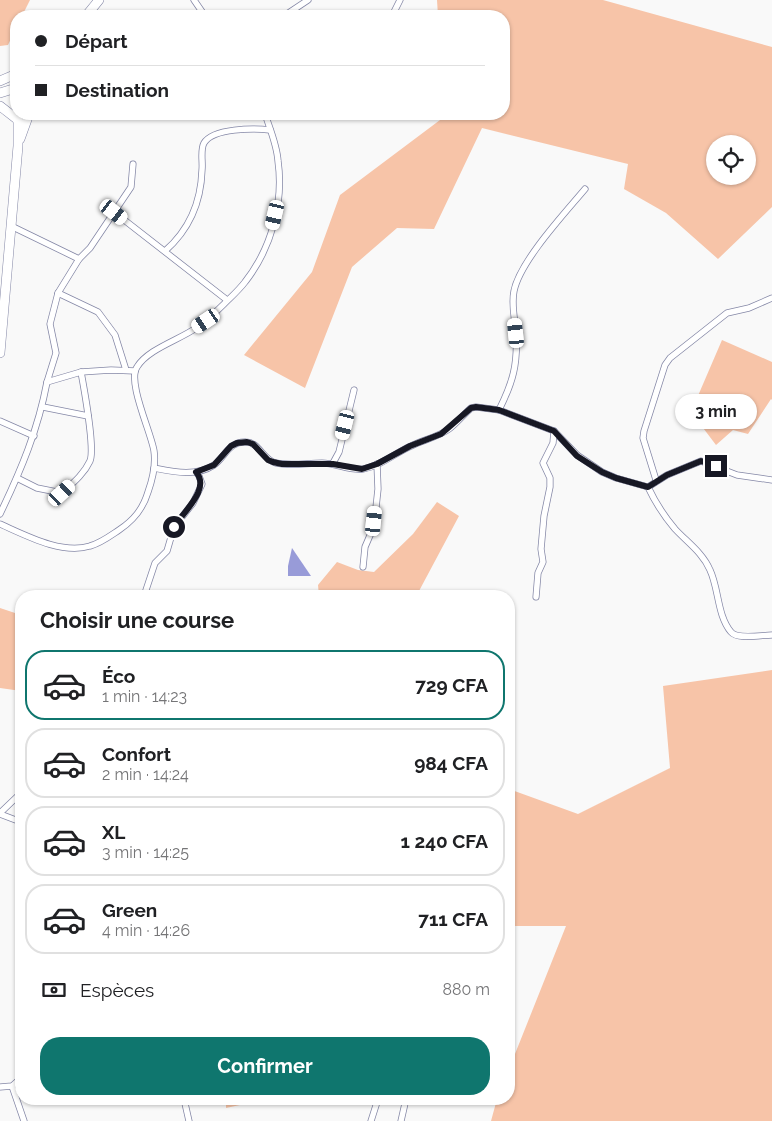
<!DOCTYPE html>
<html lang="fr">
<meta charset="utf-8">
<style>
:root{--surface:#fff;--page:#f6f6f6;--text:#202124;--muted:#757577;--line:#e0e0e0;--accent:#0f766e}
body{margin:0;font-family:Raleway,sans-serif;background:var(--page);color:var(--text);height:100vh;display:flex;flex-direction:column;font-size:19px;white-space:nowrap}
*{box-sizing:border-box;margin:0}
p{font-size:16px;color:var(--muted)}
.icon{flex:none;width:28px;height:28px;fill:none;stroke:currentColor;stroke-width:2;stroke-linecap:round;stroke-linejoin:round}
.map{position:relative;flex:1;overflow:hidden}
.details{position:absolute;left:15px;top:590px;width:500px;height:515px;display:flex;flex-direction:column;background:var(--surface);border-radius:20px;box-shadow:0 1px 4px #0004}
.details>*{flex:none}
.banner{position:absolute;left:10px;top:10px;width:500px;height:110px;border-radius:20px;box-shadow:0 1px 4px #0004;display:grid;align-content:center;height:110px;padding:0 25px;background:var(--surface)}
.tools{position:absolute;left:706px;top:135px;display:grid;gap:10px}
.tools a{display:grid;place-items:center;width:50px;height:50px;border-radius:50%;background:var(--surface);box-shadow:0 1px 4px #0004;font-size:25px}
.end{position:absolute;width:22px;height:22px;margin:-11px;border:6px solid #171824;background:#fff;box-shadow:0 0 0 2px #fff}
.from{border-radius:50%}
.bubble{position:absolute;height:35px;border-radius:18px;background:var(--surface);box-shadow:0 1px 4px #0004;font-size:16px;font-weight:700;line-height:35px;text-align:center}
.car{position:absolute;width:15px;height:30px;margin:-15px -8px;border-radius:6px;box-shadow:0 0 4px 1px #0007;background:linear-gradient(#fff 24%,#345 0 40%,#fff 0 76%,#345 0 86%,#fff 0)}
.banner b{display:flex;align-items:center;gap:18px;height:48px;font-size:19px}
.banner b+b{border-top:1px solid var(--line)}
.banner i{width:12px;height:12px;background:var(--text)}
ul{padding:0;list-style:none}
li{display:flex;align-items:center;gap:15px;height:70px;margin:0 10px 8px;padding:0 15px;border:2px solid var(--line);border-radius:20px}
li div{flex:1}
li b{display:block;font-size:19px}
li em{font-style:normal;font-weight:700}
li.selected{border-color:var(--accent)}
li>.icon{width:45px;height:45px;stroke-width:1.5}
h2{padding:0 25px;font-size:22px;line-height:60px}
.pay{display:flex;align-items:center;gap:12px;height:55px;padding:0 25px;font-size:19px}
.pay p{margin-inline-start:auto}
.primary-button{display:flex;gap:10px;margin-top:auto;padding:10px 25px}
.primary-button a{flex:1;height:58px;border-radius:20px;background:var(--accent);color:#fff;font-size:20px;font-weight:700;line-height:58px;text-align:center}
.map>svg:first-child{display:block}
.green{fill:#f7c4a8;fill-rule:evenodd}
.water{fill:#989bd8}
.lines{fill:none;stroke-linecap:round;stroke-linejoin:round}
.minor-casing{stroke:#8487a6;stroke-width:7}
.primary-casing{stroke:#8487a6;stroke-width:10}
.trunk-casing{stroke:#8487a6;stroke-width:10}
.minor{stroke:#fff;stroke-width:5.5}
.primary{stroke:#fff;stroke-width:9}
.trunk{stroke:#fff;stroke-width:9}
.route{stroke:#171824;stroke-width:6}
</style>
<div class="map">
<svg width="772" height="1121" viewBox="0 0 772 1121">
<rect width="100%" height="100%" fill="#f9f9f9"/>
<g class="green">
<path d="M0,0H30L22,16H16V28L8,45L0,46Z"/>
<path d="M437,0H603L772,47V207L718,259L666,213L624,189L628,164L482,128L434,229L397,228L352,267L305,388L244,355L312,272L340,195L448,114H504V16H438ZM715,144H748V176H715Z"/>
<path d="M722,340L772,362V400L771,399L748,434L733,430L716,445L691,412Z"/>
<path d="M437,502L459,516L419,591L422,596H319L318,585L337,562L358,570L374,572L413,534Z"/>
<path d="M0,608L21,615V691L0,688Z"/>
<path d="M772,670V1121H491L497,1099H509V1069L566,926H509V789L578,814L670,768L663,686Z"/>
<path d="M226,1099H267L226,1108Z"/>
</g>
<path class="water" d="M292,548L311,576H288V566Z"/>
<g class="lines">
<defs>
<g id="minor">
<path d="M194,0L205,16"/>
<path d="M284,16L308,0"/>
<path d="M392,16L400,0"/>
<path d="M133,164L131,187L90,248L79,259L58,293L50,324L56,353L47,382L81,372L111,370L135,371"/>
<path d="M114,212L227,300"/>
<path d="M11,226L79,259"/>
<path d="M165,251C189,230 201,202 202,170C203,162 200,150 204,143C213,128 254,128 270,130"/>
<path d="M58,293L98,312L115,335L126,370"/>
<path d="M43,407L88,416"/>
<path d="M499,410C513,382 518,364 516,333C515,319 511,305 514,291C520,261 565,213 585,189"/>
<path d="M0,421L34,436"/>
<path d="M333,463L339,452L354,390"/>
<path d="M154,468C174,472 196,477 214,465C225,457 229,441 246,442C259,442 263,460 276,463C291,466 307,463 322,463C335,463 350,471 363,469C381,466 395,453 411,446C423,440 438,437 449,429C457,423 463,415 471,408L476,407L499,410L554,431L577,455L602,472L616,478L648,487L667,475L701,461L737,475L772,480"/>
<path d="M17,478L37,488L62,493C73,483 84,474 90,461C95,449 84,388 81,372"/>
<path d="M656,480L643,438L644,431L665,365L670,358L727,313L749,308L772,298"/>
<path d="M648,487C655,502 664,516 675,529C687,542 703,553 710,570C719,589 717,615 731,632C737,640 762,635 772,635"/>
<path d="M0,514C21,470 38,430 47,382"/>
<path d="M0,524C25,535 62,555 90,546C101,543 110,536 119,530C134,520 143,509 148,492C153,478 156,465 154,451C151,432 127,382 137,367C148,349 179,340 196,328C207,321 215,313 224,304C231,297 239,290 245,282C271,249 284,203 278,161C277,145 270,129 265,114"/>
<path d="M363,567L365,547L374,526L378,489L377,464"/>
<path d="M144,596L155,563L167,551L174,527L193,503L202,484L199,476L196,472"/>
<path d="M536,597L538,573L543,562L541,549L544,516L550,487V478L543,463L553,443L554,431"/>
<path d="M0,813L21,793"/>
<path d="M0,814L21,822"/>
<path d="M12,1086L24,1121"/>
<path d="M0,1087L12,1086L21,1078"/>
<path d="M184,1099L189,1121"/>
<path d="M371,1121L378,1099"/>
<path d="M401,1121L406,1099"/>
</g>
<g id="primary">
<path d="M20,139L29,114"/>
<path d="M0,353L18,146V114"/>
</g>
<g id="trunk">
<path d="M86,16L99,0"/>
<path d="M0,81L16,74"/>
<path d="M0,93L16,88"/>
<path d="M0,106L18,120"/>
</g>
</defs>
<use href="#minor" class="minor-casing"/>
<use href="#primary" class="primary-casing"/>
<use href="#trunk" class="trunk-casing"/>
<use href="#minor" class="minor"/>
<use href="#primary" class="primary"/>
<use href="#trunk" class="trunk"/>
</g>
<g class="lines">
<path class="route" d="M174,527C183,512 211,489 196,472L214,465L231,446L237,443L247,442L253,444L268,460L273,462L282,464H333L362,469L377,464L410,446L441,434L471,408L476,407L499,410L554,431L577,456L602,472L616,478L648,487L667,475L701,461L716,466"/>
</g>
</svg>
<div class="tools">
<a><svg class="icon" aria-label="locate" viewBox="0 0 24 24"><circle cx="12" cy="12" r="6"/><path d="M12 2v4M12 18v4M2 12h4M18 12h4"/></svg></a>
</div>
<i class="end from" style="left:174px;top:527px"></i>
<i class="end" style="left:716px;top:466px"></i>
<div class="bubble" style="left:675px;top:394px;width:82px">3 min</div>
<i class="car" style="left:114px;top:212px;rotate:128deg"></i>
<i class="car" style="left:275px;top:215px;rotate:193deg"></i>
<i class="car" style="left:206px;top:321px;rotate:236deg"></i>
<i class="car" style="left:516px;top:333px;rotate:354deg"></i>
<i class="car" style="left:345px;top:425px;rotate:194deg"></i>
<i class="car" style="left:62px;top:493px;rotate:47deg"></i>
<i class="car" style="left:374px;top:521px;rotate:6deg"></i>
<div class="banner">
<b><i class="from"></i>Départ</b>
<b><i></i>Destination</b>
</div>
<section class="details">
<h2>Choisir une course</h2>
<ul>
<li class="selected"><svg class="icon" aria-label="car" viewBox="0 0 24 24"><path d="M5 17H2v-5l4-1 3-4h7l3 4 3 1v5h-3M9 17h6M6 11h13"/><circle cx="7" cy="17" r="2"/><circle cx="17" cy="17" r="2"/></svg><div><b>Éco</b><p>1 min · 14:23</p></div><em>729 CFA</em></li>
<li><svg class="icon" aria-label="car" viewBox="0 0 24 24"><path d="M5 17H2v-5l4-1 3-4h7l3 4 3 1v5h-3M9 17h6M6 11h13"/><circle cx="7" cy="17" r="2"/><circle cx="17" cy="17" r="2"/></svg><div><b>Confort</b><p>2 min · 14:24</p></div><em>984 CFA</em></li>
<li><svg class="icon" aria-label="car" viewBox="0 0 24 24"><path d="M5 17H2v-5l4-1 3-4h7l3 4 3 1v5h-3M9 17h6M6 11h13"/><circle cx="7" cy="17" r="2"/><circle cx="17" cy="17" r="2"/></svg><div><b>XL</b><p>3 min · 14:25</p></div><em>1 240 CFA</em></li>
<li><svg class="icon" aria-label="car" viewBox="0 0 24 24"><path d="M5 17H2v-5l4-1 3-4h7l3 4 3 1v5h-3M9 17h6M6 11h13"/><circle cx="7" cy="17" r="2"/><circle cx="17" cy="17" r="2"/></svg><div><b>Green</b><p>4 min · 14:26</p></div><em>711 CFA</em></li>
</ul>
<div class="pay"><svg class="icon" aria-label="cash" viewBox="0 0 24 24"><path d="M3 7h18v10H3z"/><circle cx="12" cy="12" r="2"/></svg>Espèces<p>880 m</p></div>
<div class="primary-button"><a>Confirmer</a></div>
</section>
</div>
